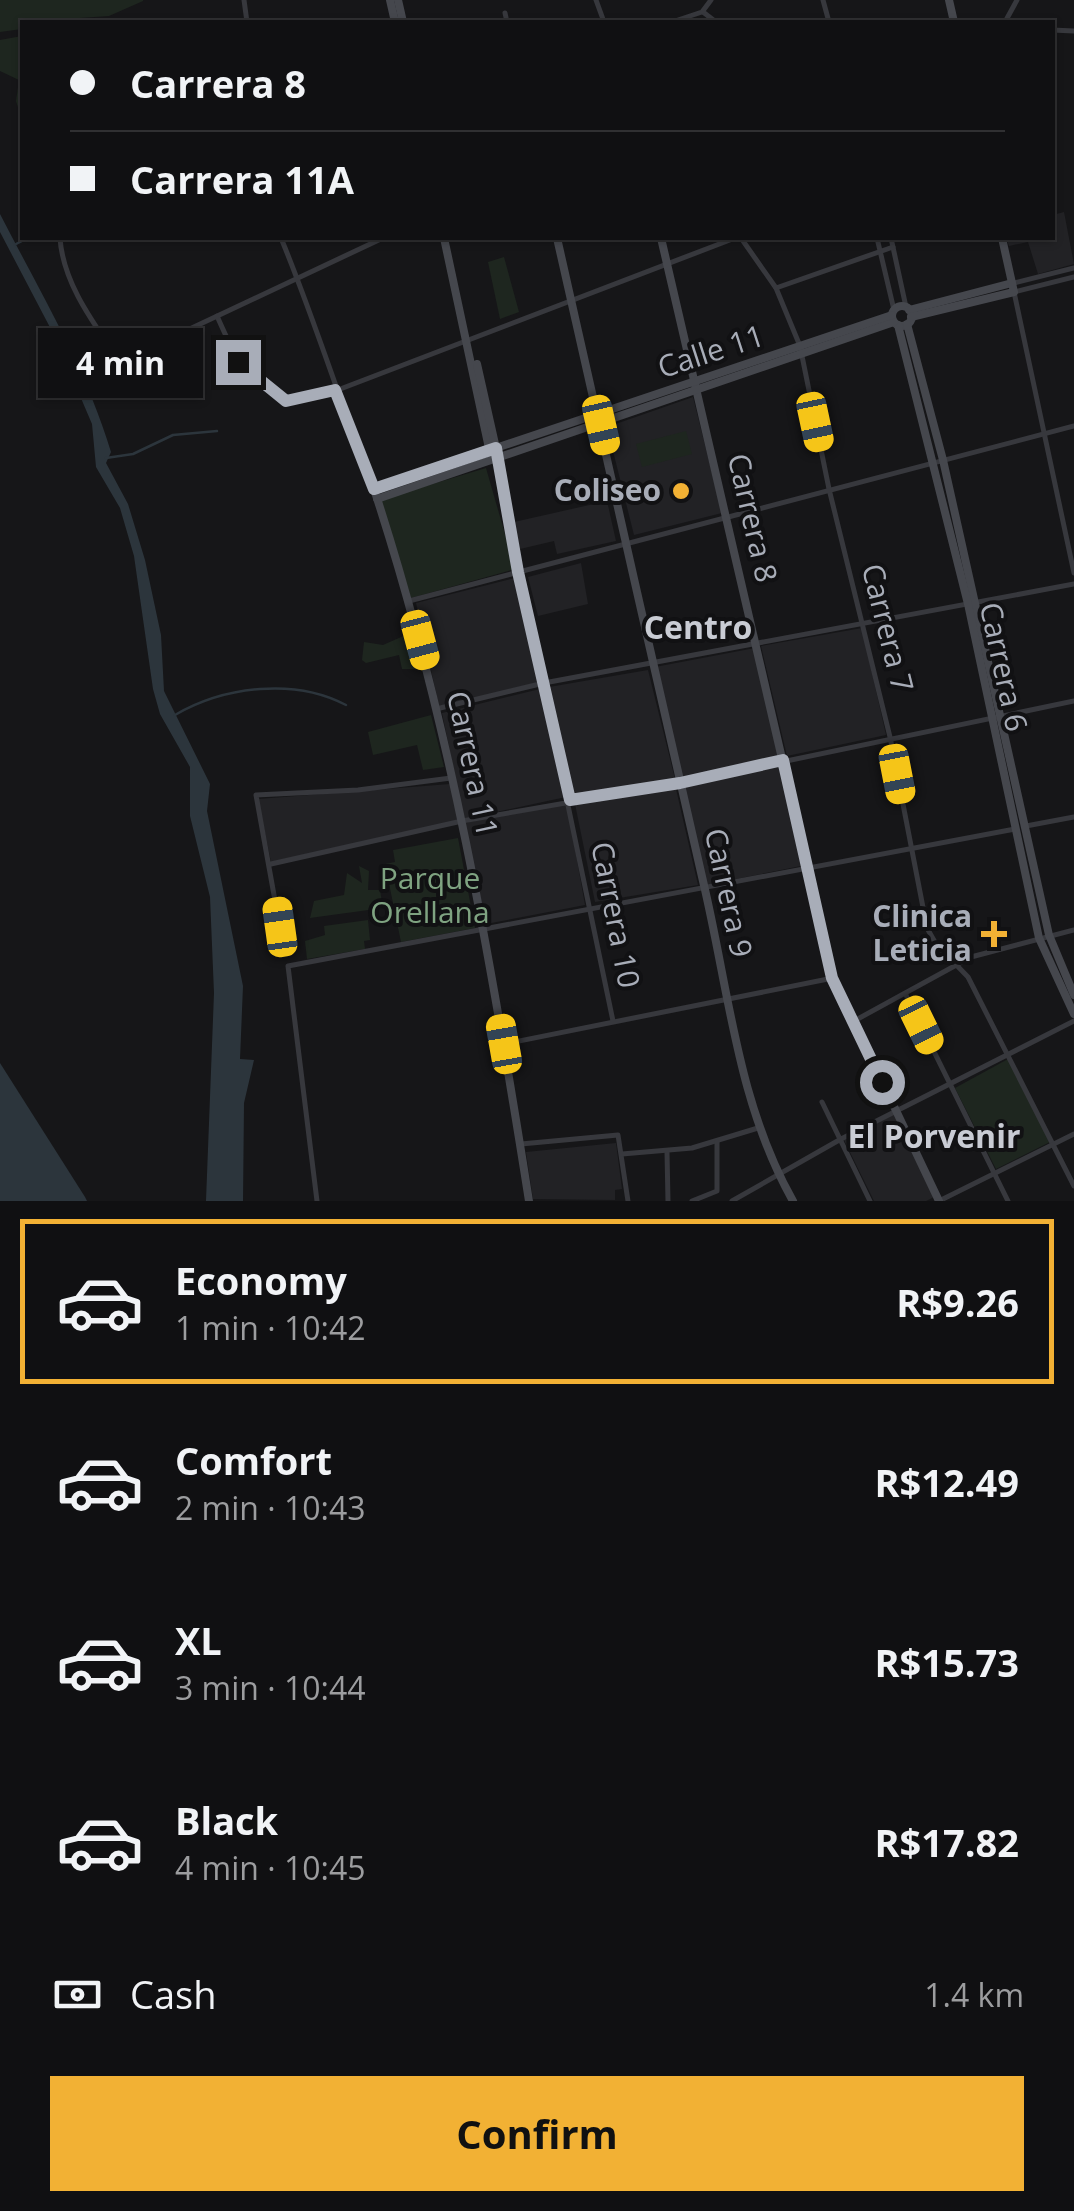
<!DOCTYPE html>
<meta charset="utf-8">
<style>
:root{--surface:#101012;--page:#19191b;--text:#f1f3f6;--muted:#9c9d9f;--line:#303032;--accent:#f2b134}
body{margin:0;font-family:"Open Sans",sans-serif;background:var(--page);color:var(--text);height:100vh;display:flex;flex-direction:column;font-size:38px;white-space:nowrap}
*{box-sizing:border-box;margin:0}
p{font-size:32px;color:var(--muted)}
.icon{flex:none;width:55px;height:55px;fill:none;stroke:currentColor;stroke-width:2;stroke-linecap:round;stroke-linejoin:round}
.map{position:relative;height:1201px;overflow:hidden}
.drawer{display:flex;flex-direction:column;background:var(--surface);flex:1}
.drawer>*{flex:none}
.guide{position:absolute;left:20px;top:20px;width:1035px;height:220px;border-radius:0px;box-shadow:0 2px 8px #0004,0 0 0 2px var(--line);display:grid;align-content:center;height:220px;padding:0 50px;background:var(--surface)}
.end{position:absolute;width:45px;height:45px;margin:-22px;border:12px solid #a8adb8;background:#111;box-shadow:0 0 0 5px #111}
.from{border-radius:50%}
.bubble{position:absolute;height:70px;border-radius:0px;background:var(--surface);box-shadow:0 2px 8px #0004,0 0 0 2px var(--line);font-size:32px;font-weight:700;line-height:70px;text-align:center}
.car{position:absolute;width:30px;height:60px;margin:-30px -15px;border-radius:12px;box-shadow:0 0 8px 2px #0007;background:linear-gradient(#f5c518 24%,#345 0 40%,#f5c518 0 76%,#345 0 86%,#f5c518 0)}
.guide b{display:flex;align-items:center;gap:35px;height:95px;font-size:38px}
.guide b+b{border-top:2px solid var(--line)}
.guide i{width:25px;height:25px;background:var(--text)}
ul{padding:18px 0 0;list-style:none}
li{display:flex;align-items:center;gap:30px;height:165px;margin:0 20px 15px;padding:0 30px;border:5px solid transparent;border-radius:0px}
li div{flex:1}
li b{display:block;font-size:38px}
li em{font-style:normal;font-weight:700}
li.active{border-color:var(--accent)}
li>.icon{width:90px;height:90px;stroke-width:1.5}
.pay{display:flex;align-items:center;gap:25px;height:110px;padding:0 50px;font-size:38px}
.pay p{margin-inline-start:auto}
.button{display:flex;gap:20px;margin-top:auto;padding:20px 50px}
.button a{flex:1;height:115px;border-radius:0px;background:var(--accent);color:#111;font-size:40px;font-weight:700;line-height:115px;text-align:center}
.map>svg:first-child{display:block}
.built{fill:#222225}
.green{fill:#1e261f}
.water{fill:#2c353c}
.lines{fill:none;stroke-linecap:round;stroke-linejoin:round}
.stream{stroke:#2c353c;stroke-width:2.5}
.street{stroke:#37383d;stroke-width:5}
.secondary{stroke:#45474d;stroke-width:8}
.route{stroke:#a8adb8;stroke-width:12}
.poi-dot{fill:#f2b134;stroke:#111113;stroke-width:4}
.labels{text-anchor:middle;stroke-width:8;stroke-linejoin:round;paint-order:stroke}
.street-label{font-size:30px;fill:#a8adb8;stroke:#111113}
.poi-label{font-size:30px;font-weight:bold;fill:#a8adb8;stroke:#111113;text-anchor:end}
.park-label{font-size:30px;fill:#7fa381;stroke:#111113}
.neighbourhood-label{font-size:32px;font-weight:bold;fill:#c9ccd4;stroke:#111113}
</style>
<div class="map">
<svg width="1074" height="1201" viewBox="0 0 1074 1201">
<rect width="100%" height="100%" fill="#161618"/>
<g class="built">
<path d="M1064,212L1074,264L1038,274L1028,242L1009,246L1006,238H1052L1053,215Z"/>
<path d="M693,397L722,513L634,535L607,427Z"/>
<path d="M607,501L616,541L557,554L554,541L520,549L514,522Z"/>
<path d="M581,563L588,604L538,616L528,577Z"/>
<path d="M515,578L540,682L439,706L416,603Z"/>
<path d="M862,628L886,735L787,756L761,646Z"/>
<path d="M755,648L781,756L682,779L655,667Z"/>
<path d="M648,670L675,779L572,797L549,687Z"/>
<path d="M540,689L566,797L464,819L442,713Z"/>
<path d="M780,765L801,866L706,885L684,785Z"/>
<path d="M450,784L459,820L271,862L258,799Z"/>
<path d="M676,789L698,885L595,902L575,804Z"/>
<path d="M567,804L585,905L486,924L464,823Z"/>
<path d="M895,1114L934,1197L926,1201H874L844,1140Z"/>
<path d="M616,1143L622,1189L615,1190V1200L533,1199L526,1152Z"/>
</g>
<g class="green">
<path d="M0,0H143V1L109,16L22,22V29L0,32Z"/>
<path d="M22,36V117H21L16,101L19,80L0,71V40Z"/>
<path d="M504,257L519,312L500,319L488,262Z"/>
<path d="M686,431L692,454L642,467L636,444Z"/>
<path d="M486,468L515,569L411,598L379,500Z"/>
<path d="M408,634L418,669H402L399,655L366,663L362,660L364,642L383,645Z"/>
<path d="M431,715L444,767L423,770L417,745L373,755L368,732Z"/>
<path d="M458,838L475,928L401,942L385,864L395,862L393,850Z"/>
<path d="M359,866L369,871L368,890H380L383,908L310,918L314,901L344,895L347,873L362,883Z"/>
<path d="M368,920L370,940L364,941L365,949L307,959L305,941L325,935L324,926Z"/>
<path d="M1008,1059L1050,1142L996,1169L955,1088Z"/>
</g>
<g class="water">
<path d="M0,214C40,292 86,368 111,452L106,463L128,504L145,560L161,635L164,691L210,784L207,811L243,986L240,1059L254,1060L244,1103L243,1201H206L214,993L210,897L190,816V767L160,714L153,689L134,556L120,508L96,467L92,424L54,335L0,232Z"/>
<path d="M0,1063L85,1197L87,1201H0Z"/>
</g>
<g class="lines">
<g class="stream">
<path d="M16,244L28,238"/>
<path d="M106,458L133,454L173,435L217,431"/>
<path d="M175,715C225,686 295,678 346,705"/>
</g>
<g class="street">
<path d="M244,0L247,22"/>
<path d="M596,0L604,22"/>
<path d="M823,0L829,22"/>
<path d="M703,12L716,22"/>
<path d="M505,13L507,22"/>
<path d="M672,22L702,12L711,0"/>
<path d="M1005,22L1017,0"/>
<path d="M1052,30L1074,31"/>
<path d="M60,238C63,284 95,325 120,362"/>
<path d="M281,238C315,320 341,406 374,489"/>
<path d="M741,238L776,288L800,346L829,489L890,737L927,928L936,944L968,977L1074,1186"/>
<path d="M877,238L894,310"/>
<path d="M891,238L906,307"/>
<path d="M1074,277L1014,292L1074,573"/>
<path d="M1014,283L1074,268"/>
<path d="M776,288L893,247"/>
<path d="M217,316C240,368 258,408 322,396L735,238"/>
<path d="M111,366L383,238"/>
<path d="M499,458L497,465L613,1021"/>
<path d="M409,601L1074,426"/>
<path d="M436,709L544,683L1074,584"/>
<path d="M1026,826L1074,817"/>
<path d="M271,864L462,821L681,783L1074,701"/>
<path d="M283,945L256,795L358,790L451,778"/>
<path d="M906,995L1008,1201"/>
<path d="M854,1021L971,957L1074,930"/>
<path d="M504,1044L833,978"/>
<path d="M822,1102L870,1201"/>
<path d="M521,1144L618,1135L628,1201"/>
<path d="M667,1152L668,1201"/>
<path d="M622,1154L692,1148L758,1128"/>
<path d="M317,1201L288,966L1015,829"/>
<path d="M692,1201L717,1191V1142"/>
<path d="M732,1201L841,1139L1074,1021"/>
<path d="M939,1201L1074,1134"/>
</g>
<g class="secondary">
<path d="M390,0L395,22"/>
<path d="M398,0L403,22"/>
<path d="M949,0L954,22"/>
<path d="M444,238L490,453"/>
<path d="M557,238C605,452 654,667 703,881C729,990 737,1102 793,1201"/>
<path d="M661,238L833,978L939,1201"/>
<circle cx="902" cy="316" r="10"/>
<path d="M909,310L1012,283"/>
<path d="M911,317L1014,292L1002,238"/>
<path d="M907,324L943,460L1049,935L1074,995"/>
<path d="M898,325L968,604L1039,938L1074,1014"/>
<path d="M477,364L497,453"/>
<path d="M377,499L894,322"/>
<path d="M529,1201C491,960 450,721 374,489L892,315"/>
</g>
</g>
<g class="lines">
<path class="route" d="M238,362L286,401L335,390L374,489L496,448L518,572L570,800L680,783L783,760L832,978L882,1082"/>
</g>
<g class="poi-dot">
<circle cx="681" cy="491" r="10"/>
<path d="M989 919h10v10h10v10h-10v10h-10v-10h-10v-10h10z"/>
</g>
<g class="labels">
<g class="street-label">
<text transform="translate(711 352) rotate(-18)" y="10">Calle 11</text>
<text transform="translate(752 518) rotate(77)" y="10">Carrera 8</text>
<text transform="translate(887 628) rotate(76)" y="10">Carrera 7</text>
<text transform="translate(1003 667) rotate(78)" y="10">Carrera 6</text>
<text transform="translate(472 764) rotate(78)" y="10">Carrera 11</text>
<text transform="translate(728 893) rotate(78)" y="10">Carrera 9</text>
<text transform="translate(615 915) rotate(79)" y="10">Carrera 10</text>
</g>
<g class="poi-label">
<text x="661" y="501">Coliseo</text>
<text x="972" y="927">Clinica<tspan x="972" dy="34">Leticia</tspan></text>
</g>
<g class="park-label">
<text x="430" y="889">Parque<tspan x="430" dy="34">Orellana</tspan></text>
</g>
<g class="neighbourhood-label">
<text x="698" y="639">Centro</text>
<text x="934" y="1148">El Porvenir</text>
</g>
</g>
</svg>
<i class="end from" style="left:882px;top:1082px"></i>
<i class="end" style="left:238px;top:362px"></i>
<div class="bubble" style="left:38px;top:328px;width:165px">4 min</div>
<i class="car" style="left:815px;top:422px;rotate:168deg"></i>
<i class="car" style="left:601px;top:425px;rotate:167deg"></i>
<i class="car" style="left:420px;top:640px;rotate:165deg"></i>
<i class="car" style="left:897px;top:774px;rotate:169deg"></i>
<i class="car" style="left:280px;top:927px;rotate:352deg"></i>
<i class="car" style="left:921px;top:1025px;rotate:154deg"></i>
<i class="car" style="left:504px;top:1044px;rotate:350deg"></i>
<div class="guide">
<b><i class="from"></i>Carrera 8</b>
<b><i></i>Carrera 11A</b>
</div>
</div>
<section class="drawer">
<ul>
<li class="active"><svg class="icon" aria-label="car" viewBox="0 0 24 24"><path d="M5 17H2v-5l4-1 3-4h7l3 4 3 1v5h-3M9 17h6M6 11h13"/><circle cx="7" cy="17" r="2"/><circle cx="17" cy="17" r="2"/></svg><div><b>Economy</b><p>1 min · 10:42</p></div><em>R$9.26</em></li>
<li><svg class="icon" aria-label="car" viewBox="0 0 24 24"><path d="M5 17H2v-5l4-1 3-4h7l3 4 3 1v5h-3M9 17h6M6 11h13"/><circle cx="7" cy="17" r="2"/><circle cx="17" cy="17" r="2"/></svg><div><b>Comfort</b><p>2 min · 10:43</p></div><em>R$12.49</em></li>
<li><svg class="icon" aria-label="car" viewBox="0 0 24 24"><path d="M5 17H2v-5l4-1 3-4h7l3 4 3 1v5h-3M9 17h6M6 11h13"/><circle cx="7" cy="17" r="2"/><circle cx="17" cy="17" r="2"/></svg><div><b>XL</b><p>3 min · 10:44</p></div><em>R$15.73</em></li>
<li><svg class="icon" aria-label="car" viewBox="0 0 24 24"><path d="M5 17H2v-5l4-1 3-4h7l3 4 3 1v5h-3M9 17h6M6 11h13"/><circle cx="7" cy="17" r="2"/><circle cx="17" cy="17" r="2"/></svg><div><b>Black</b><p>4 min · 10:45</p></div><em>R$17.82</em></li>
</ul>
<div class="pay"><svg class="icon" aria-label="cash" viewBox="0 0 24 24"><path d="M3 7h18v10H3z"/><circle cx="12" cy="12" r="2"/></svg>Cash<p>1.4 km</p></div>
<div class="button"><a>Confirm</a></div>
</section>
